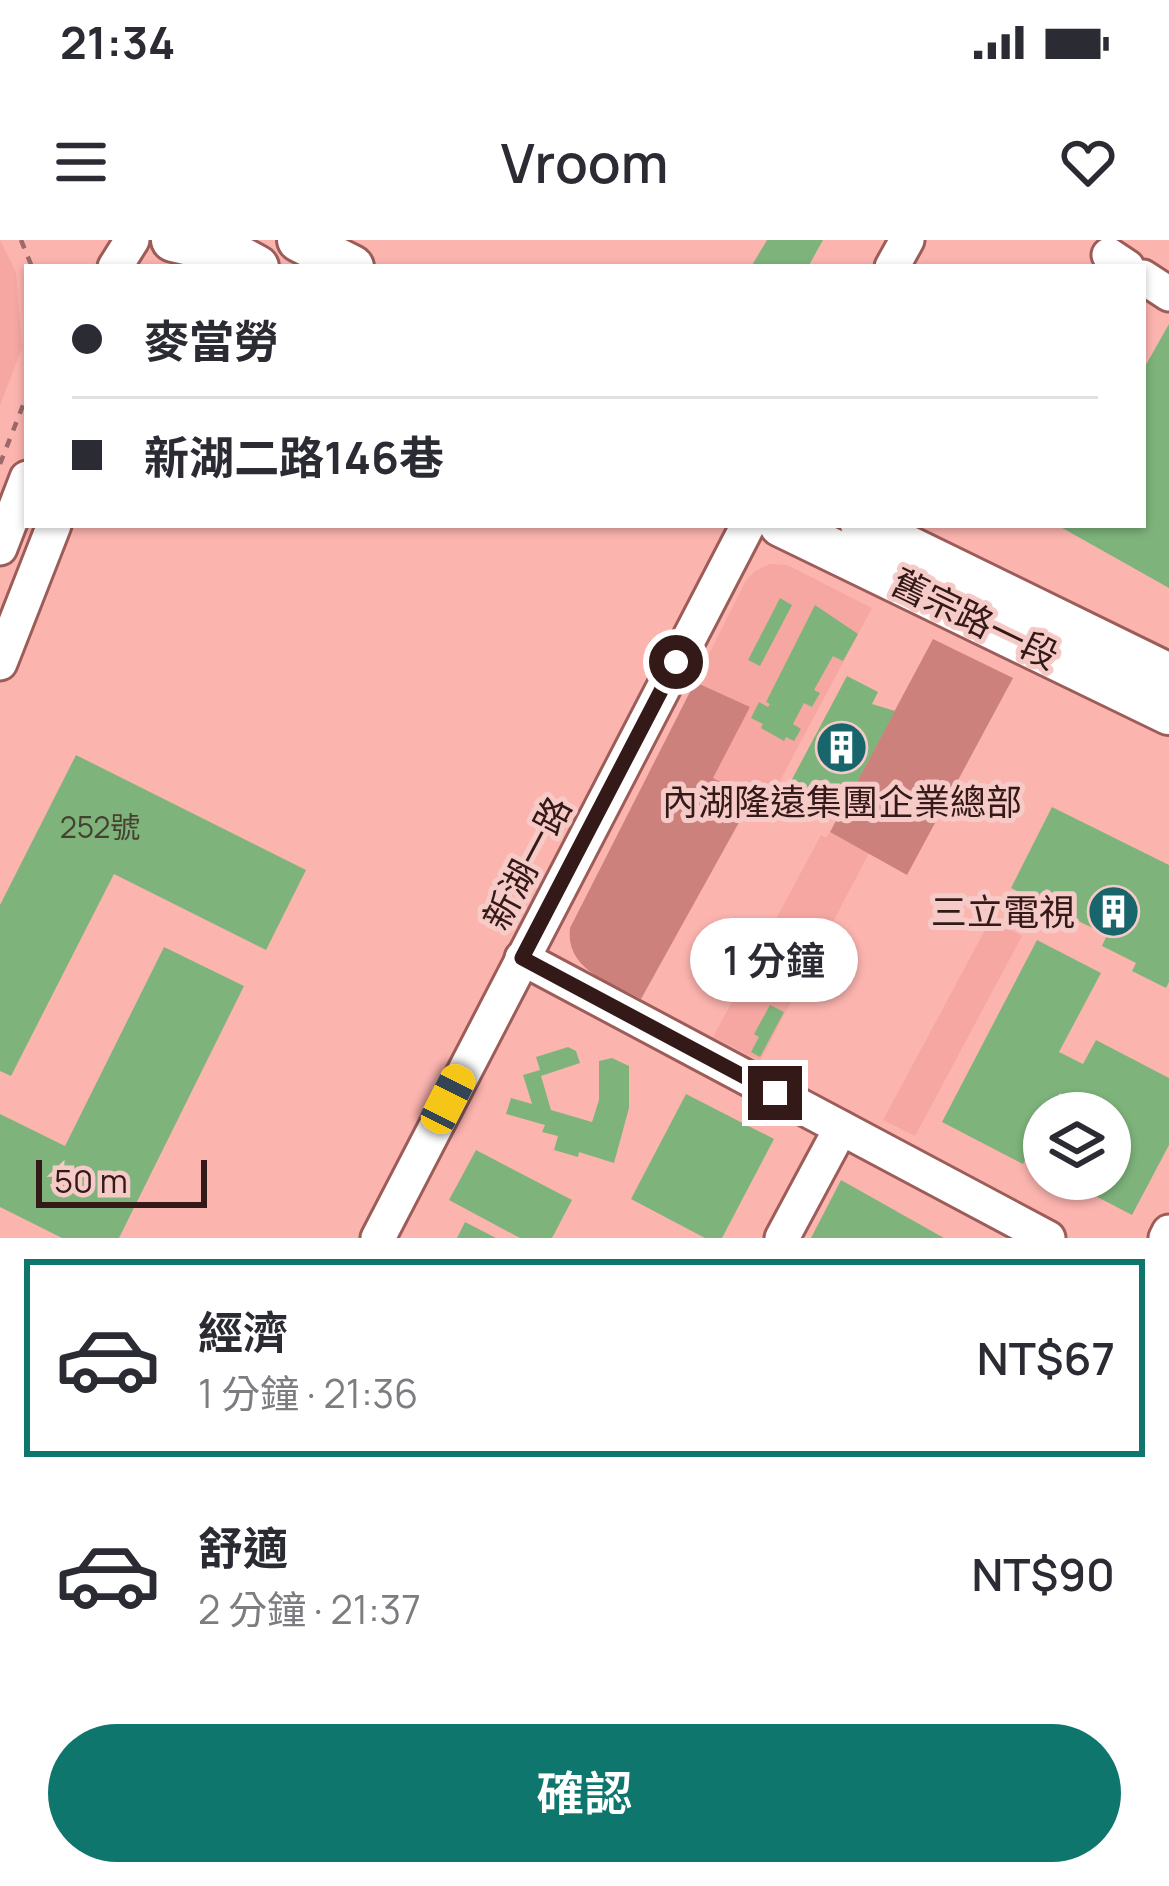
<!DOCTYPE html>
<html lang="zh-TW">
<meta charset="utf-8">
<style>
:root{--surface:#fff;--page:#f7f7f7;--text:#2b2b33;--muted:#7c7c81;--line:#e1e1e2;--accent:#0f766e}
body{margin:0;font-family:Manrope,"Noto Sans TC",sans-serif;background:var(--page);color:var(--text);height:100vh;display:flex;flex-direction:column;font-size:45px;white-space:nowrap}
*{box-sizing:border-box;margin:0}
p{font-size:39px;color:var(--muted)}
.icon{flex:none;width:66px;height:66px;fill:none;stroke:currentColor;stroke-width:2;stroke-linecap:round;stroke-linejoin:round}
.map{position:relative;height:998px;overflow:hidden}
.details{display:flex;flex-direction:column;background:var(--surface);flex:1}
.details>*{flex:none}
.banner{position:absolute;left:24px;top:24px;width:1122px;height:264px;border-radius:0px;box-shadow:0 3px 9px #0004;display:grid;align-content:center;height:264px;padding:0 48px;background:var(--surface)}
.tools{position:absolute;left:1023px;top:852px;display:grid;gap:24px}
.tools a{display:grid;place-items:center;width:108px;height:108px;border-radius:50%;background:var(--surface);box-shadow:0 3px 9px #0004;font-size:60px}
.scale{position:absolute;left:36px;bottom:30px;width:171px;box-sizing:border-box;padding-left:12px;border:6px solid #331918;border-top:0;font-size:33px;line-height:42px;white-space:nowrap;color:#331918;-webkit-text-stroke:9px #f6cac6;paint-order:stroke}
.end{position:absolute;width:54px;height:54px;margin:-27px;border:15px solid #331918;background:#fff;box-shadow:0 0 0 6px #fff}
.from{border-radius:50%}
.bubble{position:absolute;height:84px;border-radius:42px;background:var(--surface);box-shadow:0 3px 9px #0004;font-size:39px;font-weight:600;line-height:84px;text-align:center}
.car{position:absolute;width:36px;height:72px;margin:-36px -18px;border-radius:15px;box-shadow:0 0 9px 3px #0007;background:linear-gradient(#f5c518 24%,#345 0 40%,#f5c518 0 76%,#345 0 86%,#f5c518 0)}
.banner b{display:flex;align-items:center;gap:42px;height:114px;font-size:45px}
.banner b+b{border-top:3px solid var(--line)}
.banner i{width:30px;height:30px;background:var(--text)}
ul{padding:21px 0 0;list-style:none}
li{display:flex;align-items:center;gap:36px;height:198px;margin:0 24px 18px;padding:0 24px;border:6px solid transparent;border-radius:0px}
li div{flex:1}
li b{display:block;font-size:45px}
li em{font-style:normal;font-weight:600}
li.selected{border-color:var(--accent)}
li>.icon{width:108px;height:108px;stroke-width:1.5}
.action{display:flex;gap:24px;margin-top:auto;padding:24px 48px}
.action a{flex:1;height:138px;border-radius:72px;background:var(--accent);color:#fff;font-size:48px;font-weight:600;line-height:138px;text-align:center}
.status{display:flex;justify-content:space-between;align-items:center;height:84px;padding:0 60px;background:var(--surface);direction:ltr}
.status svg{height:33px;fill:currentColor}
header{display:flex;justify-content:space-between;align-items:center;height:156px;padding:0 48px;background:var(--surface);font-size:54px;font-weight:600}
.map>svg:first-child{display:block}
.built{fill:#f6a7a2}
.green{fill:#cc817d}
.building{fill:#7eb47c}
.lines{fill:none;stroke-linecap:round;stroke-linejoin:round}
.minor-casing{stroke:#9c5d59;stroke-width:39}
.major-casing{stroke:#9c5d59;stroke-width:48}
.path{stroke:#9b6966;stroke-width:4.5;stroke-dasharray:9 9;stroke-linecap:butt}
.minor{stroke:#fff;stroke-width:33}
.major{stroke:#fff;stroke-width:42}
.route{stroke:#331918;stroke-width:15}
.labels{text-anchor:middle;stroke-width:10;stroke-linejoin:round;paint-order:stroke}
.number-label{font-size:30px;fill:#464031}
.street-label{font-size:36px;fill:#331918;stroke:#f6cac6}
.poi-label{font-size:36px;fill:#331918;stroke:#f6cac6}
</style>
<div class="status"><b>21:34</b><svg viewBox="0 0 49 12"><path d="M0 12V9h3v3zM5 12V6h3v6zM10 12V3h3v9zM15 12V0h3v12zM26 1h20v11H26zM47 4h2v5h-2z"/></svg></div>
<header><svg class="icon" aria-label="menu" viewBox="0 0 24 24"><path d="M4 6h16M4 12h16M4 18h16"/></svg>Vroom<svg class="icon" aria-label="heart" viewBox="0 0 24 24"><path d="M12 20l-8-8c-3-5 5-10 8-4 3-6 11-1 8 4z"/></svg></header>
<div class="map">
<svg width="1169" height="998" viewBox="0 0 1169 998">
<rect width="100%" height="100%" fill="#fcb4af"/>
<g class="built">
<path d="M0,0L16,32L22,108L0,165Z"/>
<path d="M770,324L787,325L872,368L766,567L713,539L695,442L745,342L755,331Z"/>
<path d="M830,592L869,613L760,821L713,797L821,595L826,598Z"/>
<path d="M991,679L1022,696L915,896L883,880Z"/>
</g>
<g class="green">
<path d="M933,399L1013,438L907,635L830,592Z"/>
<path d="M695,442L750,467L713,538L752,559L641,759C610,742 565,730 570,688Z"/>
</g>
<g class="building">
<path d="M767,0H823L808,27H751Z"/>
<path d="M1169,84V348L1057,285H1143V130Z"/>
<path d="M780,358L792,365L760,426L748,420Z"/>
<path d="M815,365L858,394L843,421L833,416L814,450L820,453L812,467L804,463L793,484L801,489L794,501L786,497L784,501L761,488L763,484L751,478L759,462L768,467L770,464L766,462Z"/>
<path d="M847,436L878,452L872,464L895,471L838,577L826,570L829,564L790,543Z"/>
<path d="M76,515L306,630L266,710L114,634L11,836L0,831V665Z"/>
<path d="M1052,567L1169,625V742L1166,748L1132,731L1136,723L1102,706L1107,695L1011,648Z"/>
<path d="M1037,700L1101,733L1059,812L1083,824L1096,800L1169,838V905L1132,975L1063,939H1110V873H1067L1073,860L1060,853L1049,873H1044V883L1023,924L942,882Z"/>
<path d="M164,707L244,746L119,998H62L0,967V874L65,906Z"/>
<path d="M770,765L784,772L760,817L751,812L759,797L754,794Z"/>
<path d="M568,807L576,811L580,823L541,836L551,870L592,882L599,860V821L612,818L629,826V868L614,923L579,912L578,917L554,910L558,896L542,892L545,885L506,874L511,858L532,864L523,835L540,830L536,817Z"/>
<path d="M686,854L774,899L722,998H705L631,959Z"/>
<path d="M476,910L572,960L552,998H520L449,960Z"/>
<path d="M841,940L944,998H811Z"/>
<path d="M465,982L496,998H457Z"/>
</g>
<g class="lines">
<defs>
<g id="minor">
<path d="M1109,15L1127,27"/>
<path d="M115,27L132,0"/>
<path d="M892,27L907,0"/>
<path d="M1143,37L1169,54"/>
<path d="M0,308L27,238"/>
<path d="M0,423L54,285"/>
<path d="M522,718L1048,998"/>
<path d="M378,998L748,285"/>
<path d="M782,998L841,888"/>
<path d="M1166,998L1169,992"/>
</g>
<g id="major">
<path d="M173,0L233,14L257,27"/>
<path d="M299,0L352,27"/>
<path d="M781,285L1169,473"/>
<path d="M862,285L1169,435"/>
</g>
</defs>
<use href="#minor" class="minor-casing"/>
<use href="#major" class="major-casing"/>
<g class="path">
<path d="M21,0L32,27"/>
<path d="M0,224L27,155"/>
</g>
<use href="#minor" class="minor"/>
<use href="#major" class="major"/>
</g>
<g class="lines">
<path class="route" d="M676,422L522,718L775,853"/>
</g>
<defs>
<symbol id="building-disc" viewBox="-11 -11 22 22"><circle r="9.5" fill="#18666c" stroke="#f6cac6"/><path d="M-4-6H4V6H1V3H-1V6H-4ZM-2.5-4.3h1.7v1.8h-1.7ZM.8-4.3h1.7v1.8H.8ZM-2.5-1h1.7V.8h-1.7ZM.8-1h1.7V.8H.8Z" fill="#fff"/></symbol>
</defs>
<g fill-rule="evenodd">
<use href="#building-disc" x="812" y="478" width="59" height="59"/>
<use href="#building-disc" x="1084" y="642" width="59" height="59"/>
</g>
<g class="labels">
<g class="number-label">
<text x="100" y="598">252號</text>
</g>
<g class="street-label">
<text transform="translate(975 379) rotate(26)" y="13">舊宗路一段</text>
<text transform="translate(527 623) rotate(-62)" y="13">新湖一路</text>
</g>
<g class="poi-label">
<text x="842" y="575">內湖隆遠集團企業總部</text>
<text x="1075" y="685" text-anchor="end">三立電視</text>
</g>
</g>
</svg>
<div class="tools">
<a><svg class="icon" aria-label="layers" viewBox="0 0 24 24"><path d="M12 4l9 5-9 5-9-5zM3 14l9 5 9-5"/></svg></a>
</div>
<div class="scale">50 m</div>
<i class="end from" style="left:676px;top:422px"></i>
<i class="end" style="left:775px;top:853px"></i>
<div class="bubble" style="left:690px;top:678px;width:168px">1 分鐘</div>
<i class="car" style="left:448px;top:859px;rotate:27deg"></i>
<div class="banner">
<b><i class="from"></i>麥當勞</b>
<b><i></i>新湖二路146巷</b>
</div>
</div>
<section class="details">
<ul>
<li class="selected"><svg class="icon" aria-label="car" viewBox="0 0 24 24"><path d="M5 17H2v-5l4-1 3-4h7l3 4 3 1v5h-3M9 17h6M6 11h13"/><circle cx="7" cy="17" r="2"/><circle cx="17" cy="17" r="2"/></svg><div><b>經濟</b><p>1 分鐘 · 21:36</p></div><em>NT$67</em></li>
<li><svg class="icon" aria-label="car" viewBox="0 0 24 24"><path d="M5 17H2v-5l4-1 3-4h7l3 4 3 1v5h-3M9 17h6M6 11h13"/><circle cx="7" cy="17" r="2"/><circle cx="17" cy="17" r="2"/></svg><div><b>舒適</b><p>2 分鐘 · 21:37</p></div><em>NT$90</em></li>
</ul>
<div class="action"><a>確認</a></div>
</section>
